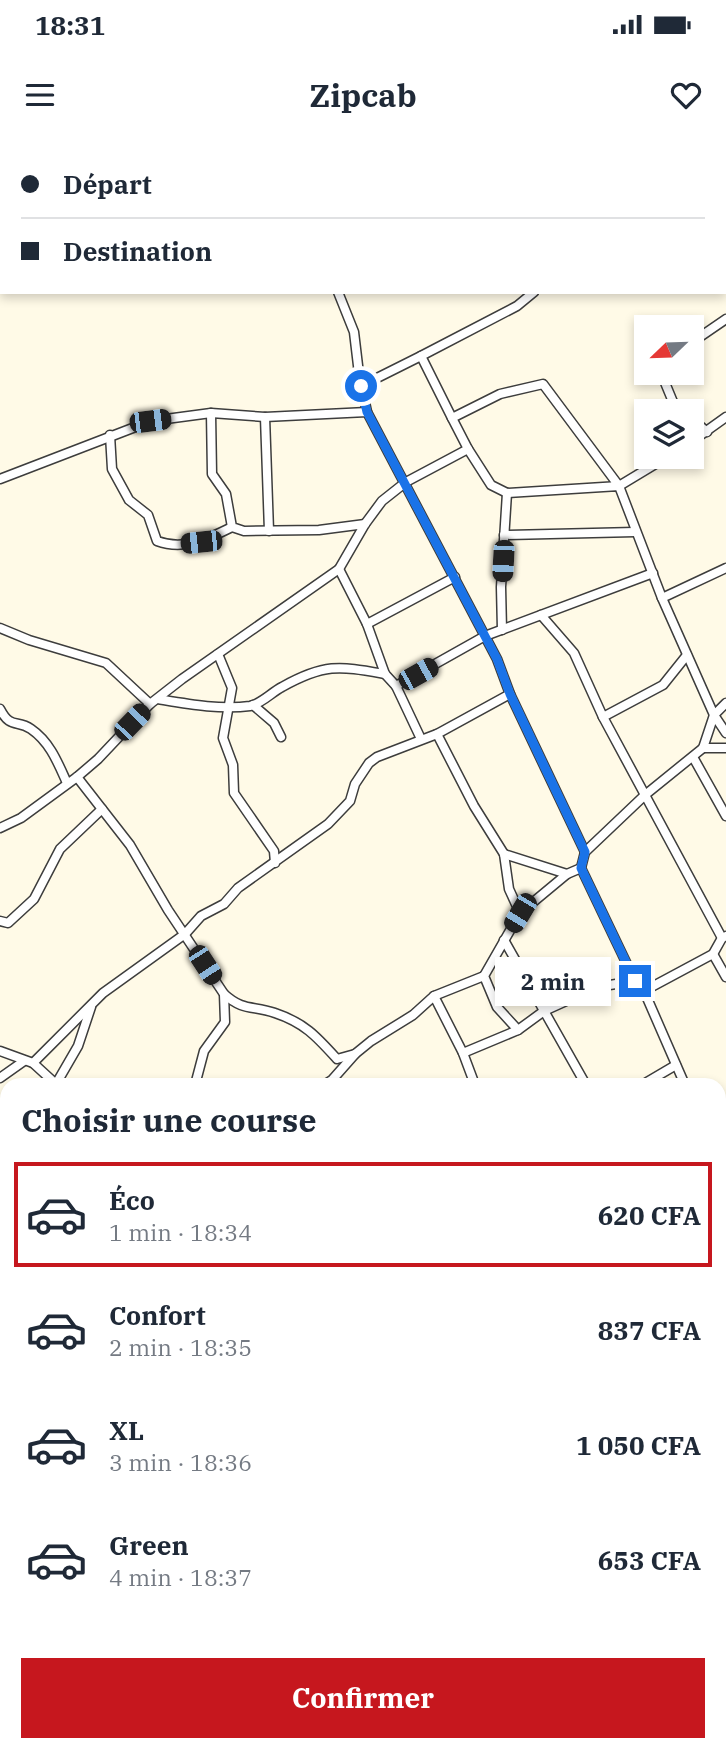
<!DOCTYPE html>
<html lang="fr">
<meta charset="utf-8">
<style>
:root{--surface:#fff;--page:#f2f2f3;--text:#1f2937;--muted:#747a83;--line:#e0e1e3;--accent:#c6171e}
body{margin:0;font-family:"IBM Plex Serif",serif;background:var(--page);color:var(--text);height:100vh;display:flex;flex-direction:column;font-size:26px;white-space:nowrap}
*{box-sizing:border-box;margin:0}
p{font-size:23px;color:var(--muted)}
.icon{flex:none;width:38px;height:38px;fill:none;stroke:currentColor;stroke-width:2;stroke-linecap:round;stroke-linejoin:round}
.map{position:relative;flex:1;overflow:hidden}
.drawer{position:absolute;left:0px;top:938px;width:726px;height:674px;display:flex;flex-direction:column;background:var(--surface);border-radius:21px 21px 0 0;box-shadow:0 4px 10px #0003}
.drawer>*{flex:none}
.guide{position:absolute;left:0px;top:0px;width:726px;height:154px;box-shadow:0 4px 10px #0003;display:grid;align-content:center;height:154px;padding:0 21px;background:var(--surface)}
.needle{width:46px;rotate:247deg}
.fabs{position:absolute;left:634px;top:175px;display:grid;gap:14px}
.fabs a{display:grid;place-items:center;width:70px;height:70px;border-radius:0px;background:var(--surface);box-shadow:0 4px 10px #0003;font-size:35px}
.end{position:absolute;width:32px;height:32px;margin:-16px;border:9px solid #1a73e8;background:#fff;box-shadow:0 0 0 4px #fff}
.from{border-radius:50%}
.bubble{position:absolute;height:49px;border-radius:0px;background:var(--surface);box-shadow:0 4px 10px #0003;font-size:23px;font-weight:800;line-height:49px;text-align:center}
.car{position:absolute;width:21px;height:42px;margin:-21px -10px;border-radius:9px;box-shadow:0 0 5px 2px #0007;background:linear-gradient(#222 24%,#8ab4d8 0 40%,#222 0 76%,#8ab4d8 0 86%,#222 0)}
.guide b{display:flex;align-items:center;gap:24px;height:66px;font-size:26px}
.guide b+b{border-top:2px solid var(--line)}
.guide i{width:18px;height:18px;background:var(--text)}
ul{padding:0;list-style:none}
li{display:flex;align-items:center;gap:21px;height:105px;margin:0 14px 10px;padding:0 7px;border:4px solid transparent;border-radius:0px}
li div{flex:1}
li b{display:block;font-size:26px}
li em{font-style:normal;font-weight:800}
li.active{border-color:var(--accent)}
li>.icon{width:63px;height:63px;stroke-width:1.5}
h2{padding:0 21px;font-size:32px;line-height:84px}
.button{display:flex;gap:14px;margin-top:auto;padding:14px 21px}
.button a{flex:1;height:80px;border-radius:0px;background:var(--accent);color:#fff;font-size:28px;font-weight:800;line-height:80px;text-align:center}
.status{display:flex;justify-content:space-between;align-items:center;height:49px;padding:0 35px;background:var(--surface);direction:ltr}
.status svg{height:19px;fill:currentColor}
header{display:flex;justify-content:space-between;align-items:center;height:91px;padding:0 21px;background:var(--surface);font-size:32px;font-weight:800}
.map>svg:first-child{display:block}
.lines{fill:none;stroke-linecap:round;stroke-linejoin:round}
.street-casing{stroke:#3d3d3d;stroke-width:11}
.street{stroke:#fff;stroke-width:8}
.route{stroke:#1a73e8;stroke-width:9}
</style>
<div class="status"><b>18:31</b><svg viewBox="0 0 49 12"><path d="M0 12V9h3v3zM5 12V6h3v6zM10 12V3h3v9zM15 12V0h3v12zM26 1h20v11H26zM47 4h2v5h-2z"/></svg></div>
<header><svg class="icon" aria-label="menu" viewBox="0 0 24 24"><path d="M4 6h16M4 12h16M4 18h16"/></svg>Zipcab<svg class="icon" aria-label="heart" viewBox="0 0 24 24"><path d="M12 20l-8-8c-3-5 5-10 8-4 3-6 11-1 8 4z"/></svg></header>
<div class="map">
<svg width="726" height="1611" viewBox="0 0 726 1611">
<rect width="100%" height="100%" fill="#fffae7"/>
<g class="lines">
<defs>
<g id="street">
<path d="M274,0L275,2"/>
<path d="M506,0H519"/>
<path d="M598,0L600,2"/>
<path d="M129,2L135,0"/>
<path d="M574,2V0"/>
<path d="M0,22H2"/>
<path d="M724,35L726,34"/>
<path d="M0,84L2,82"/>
<path d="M724,145L726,147"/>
<path d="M338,152L354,192L359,234L367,272"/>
<path d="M691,203L726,179"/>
<path d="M661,233L673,262L684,271"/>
<path d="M361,246L421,216"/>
<path d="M211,273L212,334L226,354L232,387L244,391L319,390L365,384"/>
<path d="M265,277L269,391"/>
<path d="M452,278L421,216L517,166L534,152"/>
<path d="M691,278L707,292"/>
<path d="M110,295L112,329L129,360L148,375L157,401C184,411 208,399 232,387"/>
<path d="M691,302L726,277"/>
<path d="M667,317L619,346L507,353L491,345L468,309L452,278L500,254L543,244L619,346L662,458L714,575L726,593"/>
<path d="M0,339L151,281L211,273L265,277L367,272L497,519L510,554L585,712"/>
<path d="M504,395L635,392"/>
<path d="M339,429L367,484L385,534L396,546L485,496L653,433"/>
<path d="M662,458L726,428"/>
<path d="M541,475L574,513L603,577L722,798"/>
<path d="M367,484L455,437"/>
<path d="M0,488L29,500L106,523L150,564"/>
<path d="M502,490L501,447L507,353"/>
<path d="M218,514L232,548L223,598L233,625L234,653L274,711L275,723"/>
<path d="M396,546L421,599"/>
<path d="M158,559C188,564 220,570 250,566C261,564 272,552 282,547C325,523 339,526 385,534"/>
<path d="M253,565L274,583L281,597"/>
<path d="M0,569C11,590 17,579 31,589C50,602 58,623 67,643"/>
<path d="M603,577L663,545L687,515"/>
<path d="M437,594L474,666L504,714L509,749L520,773"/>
<path d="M703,608H726"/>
<path d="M693,617L726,676"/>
<path d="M77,637L130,705L168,770L224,854L225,882L204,911L195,945"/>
<path d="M0,688L21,678L77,637L98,619L150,564L182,539L339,429L365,384L382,361L406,342L468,309"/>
<path d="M504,714L567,734"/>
<path d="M0,781L8,783L34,759L60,709L102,669"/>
<path d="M504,800L586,945"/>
<path d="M713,814L726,837"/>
<path d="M644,851L635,841L581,728L585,712L645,655L703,608L714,575L726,563"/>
<path d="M224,854C244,872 253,865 275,873C305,883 317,897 337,919L355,914L371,901L413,875L434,856L484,836"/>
<path d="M434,856L463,913L475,945"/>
<path d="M518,890L497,867L484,836L520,773L567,734L581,728"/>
<path d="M0,911L33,923L57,945"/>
<path d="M463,913L518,890L544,871L597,847L635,841"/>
<path d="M33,923L103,853L185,794L201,776L224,764L238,748L328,684L350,661L355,644L369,623L377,617L437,594L510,554"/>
<path d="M0,938L24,921"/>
<path d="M56,944L78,906L91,867"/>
<path d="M324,945L332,940L355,914"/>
<path d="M642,945L676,925"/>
<path d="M685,945L644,851L713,814L722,798L726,796"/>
<path d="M719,1014L726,1028"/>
<path d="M719,1047L726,1045"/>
<path d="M719,1204L726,1187"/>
<path d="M719,1215L726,1212"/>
<path d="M719,1299L726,1309"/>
<path d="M0,1305L7,1298"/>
<path d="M719,1535L726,1532"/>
<path d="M719,1604L726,1573"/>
<path d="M517,1611L519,1605"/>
<path d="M572,1611L580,1605"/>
</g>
</defs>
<use href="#street" class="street-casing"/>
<use href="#street" class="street"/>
</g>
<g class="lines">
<path class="route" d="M361,246L367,272L497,519L510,554L585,712L581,728L635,841"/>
</g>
</svg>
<div class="fabs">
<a><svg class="needle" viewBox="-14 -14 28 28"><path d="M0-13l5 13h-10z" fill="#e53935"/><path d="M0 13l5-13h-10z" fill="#747a83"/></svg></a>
<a><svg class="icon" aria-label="layers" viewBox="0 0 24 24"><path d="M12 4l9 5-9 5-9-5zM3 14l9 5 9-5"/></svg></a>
</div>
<i class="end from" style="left:361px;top:246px"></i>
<i class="end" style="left:635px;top:841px"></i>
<div class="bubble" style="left:495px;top:817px;width:116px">2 min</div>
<i class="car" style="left:150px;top:281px;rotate:83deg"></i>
<i class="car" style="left:201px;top:402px;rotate:264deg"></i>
<i class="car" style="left:503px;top:421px;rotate:183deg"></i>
<i class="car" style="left:418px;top:534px;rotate:61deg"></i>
<i class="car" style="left:132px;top:582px;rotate:44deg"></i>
<i class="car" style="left:520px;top:773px;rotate:211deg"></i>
<i class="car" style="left:205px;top:825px;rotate:147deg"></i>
<div class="guide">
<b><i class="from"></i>Départ</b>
<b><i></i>Destination</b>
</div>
<section class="drawer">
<h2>Choisir une course</h2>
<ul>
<li class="active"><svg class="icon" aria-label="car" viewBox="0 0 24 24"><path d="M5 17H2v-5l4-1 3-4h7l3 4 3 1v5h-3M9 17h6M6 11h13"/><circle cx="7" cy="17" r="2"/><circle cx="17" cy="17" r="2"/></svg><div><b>Éco</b><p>1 min · 18:34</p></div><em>620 CFA</em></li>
<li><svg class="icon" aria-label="car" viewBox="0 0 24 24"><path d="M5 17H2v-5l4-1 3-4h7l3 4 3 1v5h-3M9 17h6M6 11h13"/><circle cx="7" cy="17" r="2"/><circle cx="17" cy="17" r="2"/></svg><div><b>Confort</b><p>2 min · 18:35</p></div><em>837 CFA</em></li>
<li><svg class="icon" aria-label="car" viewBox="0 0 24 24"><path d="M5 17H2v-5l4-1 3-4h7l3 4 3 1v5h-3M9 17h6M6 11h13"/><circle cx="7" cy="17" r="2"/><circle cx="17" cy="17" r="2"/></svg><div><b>XL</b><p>3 min · 18:36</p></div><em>1 050 CFA</em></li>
<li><svg class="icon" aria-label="car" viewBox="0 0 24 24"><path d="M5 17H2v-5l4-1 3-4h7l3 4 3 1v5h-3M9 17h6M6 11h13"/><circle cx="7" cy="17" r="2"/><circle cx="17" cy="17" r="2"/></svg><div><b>Green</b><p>4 min · 18:37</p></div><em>653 CFA</em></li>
</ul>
<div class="button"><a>Confirmer</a></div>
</section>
</div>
